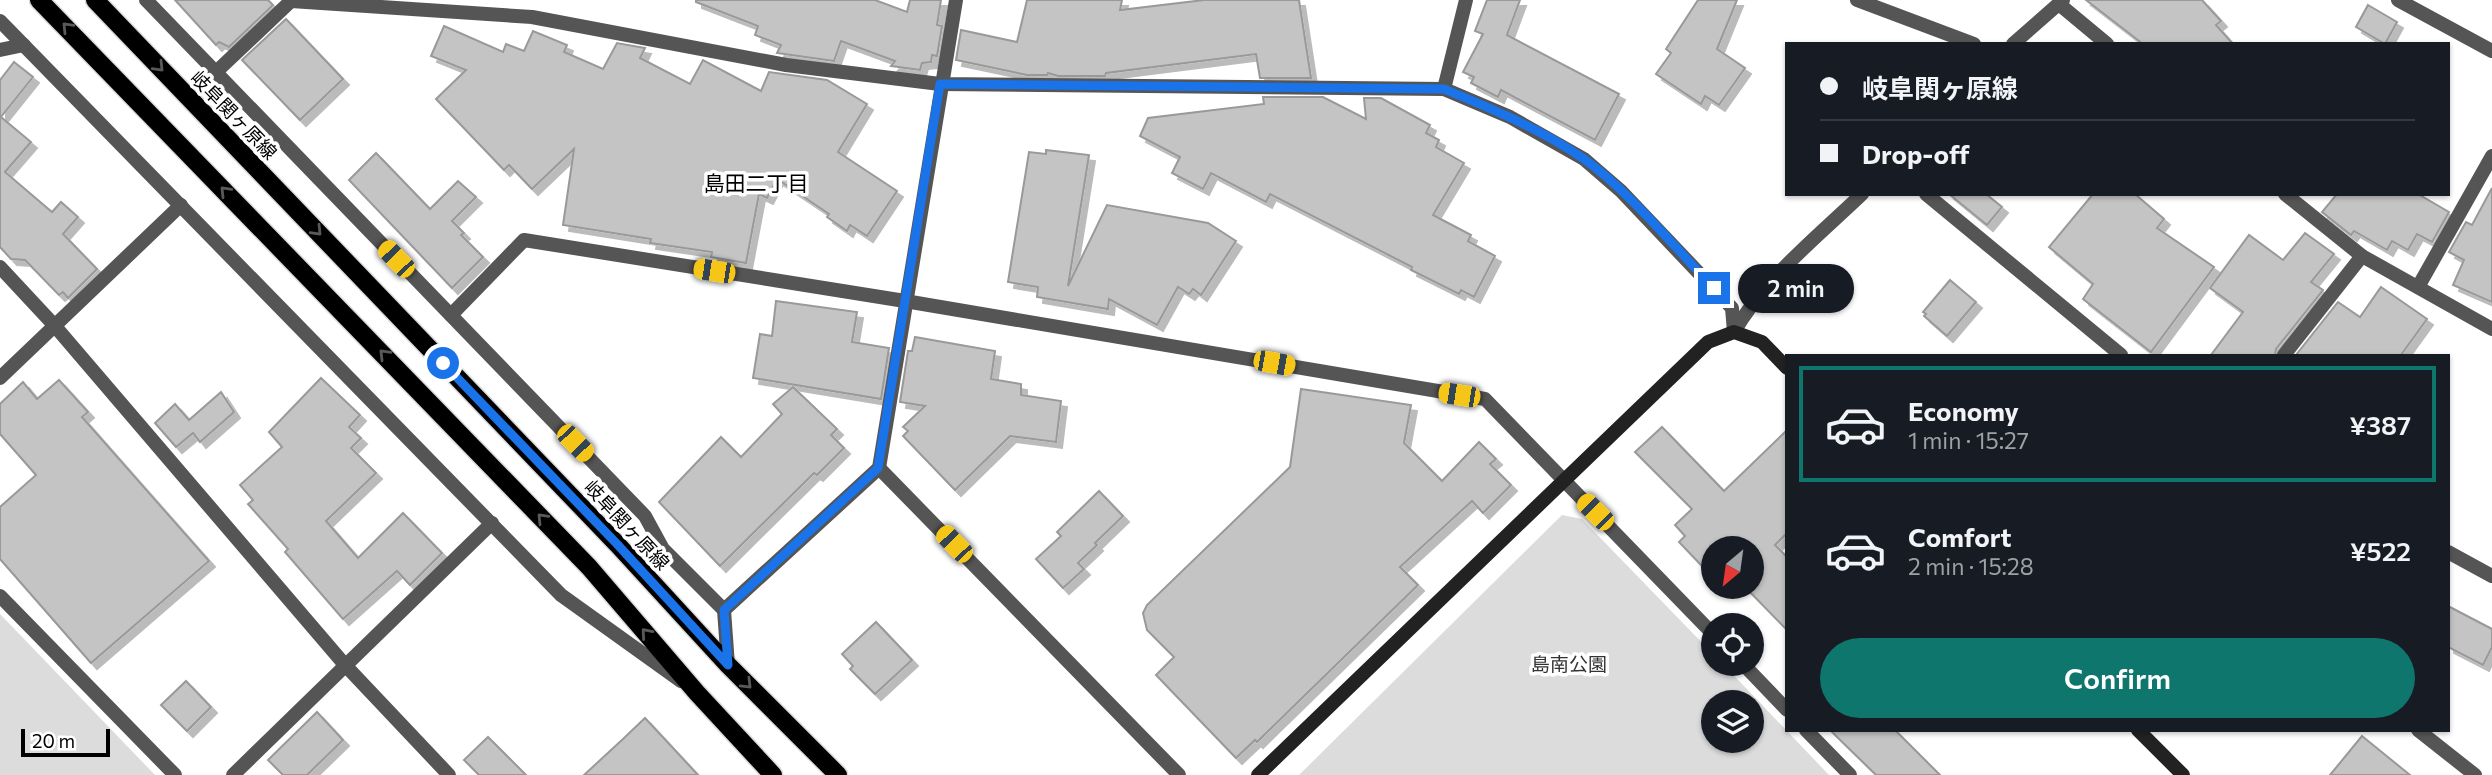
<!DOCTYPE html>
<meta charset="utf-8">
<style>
:root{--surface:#171b24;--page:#20242c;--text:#f1f3f6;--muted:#9ea1a6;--line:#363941;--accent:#0f766e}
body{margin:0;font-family:Commissioner,"Noto Sans JP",sans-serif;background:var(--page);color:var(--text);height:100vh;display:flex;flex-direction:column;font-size:26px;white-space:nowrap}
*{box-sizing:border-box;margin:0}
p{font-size:23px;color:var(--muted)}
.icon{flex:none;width:38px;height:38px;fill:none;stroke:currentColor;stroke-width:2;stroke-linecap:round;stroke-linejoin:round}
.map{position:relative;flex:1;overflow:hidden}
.panel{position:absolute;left:1785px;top:354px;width:665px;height:378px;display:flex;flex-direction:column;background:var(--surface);border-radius:0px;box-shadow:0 2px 5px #0004}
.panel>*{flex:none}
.hud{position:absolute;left:1785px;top:42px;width:665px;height:154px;border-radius:0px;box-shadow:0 2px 5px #0004;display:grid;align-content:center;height:154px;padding:0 35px;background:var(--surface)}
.needle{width:46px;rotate:209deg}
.controls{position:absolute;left:1701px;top:536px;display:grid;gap:14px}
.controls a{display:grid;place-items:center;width:63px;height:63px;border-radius:50%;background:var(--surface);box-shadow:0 2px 5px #0004;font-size:35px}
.scale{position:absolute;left:21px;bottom:18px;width:89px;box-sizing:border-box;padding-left:7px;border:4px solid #000;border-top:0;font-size:19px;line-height:24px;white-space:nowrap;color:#000;-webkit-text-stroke:5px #fff;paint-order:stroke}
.end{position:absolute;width:32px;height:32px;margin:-16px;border:9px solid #1a73e8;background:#fff;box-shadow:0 0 0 4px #fff}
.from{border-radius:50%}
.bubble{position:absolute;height:49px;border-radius:24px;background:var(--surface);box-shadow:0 2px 5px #0004;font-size:23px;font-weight:600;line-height:49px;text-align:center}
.car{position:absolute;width:21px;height:42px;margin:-21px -10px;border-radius:9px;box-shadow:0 0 5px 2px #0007;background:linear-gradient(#f5c518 24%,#345 0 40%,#f5c518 0 76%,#345 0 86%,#f5c518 0)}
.hud b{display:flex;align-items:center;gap:24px;height:66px;font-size:26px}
.hud b+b{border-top:2px solid var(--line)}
.hud i{width:18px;height:18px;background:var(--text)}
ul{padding:12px 0 0;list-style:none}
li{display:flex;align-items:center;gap:21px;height:116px;margin:0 14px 10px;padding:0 21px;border:4px solid transparent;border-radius:0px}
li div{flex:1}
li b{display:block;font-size:26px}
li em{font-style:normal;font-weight:600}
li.current{border-color:var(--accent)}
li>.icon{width:63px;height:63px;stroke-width:1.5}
.button{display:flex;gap:14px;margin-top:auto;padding:14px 35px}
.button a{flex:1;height:80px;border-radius:42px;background:var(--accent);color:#fff;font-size:28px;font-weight:600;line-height:80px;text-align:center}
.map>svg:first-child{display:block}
.green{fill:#dcdcdc;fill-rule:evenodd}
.building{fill:#c4c4c4;stroke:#999;stroke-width:2;filter:url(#shadow)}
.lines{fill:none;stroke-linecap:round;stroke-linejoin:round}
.primary-casing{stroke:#dbdbdb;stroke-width:21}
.street{stroke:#555;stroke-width:14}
.secondary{stroke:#222;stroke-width:14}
.primary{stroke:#000;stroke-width:18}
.oneway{stroke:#595959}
.route{stroke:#1a73e8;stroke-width:9}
.labels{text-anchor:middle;stroke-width:7;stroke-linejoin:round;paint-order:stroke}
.street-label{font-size:19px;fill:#000;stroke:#fff}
.park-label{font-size:19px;fill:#333;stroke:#fff}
.neighbourhood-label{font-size:21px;fill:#000;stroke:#fff}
</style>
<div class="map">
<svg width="2492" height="775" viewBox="0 0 2492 775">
<defs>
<filter id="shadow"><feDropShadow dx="6" dy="6" stdDeviation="0" flood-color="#0004"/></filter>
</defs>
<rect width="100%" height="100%" fill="#fff"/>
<g class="green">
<path d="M1562,515L1582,519L1713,654V663H1722L1829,775H1299ZM1713,702H1752V740H1713Z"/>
<path d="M0,614L155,775H0Z"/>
</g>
<g class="building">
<path d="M175,0H268L273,5L229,47L219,42L216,45Z"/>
<path d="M696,0H875L907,12L910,0H941L937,25L942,26L937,56L932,55L931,62L922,63L920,70L891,66L895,61L841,41L834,61L777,53L781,45L755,35L758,26L696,2Z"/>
<path d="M1027,0H1122L1120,10L1204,0H1299L1311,78H1260L1256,54L1106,73L1105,76H1058L1048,73L1047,75H1027L956,60L961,30L1017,42Z"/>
<path d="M1487,0H1520L1507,35L1619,94L1595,140L1501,90L1498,97L1471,83L1474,77L1463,72L1483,34L1475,31Z"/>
<path d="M1698,0H1737L1717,49L1745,68L1719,105L1705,96L1701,104L1656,74L1671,53L1666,49Z"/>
<path d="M2086,0H2202L2221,21L2216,25L2233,44H2143Z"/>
<path d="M2368,5L2397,22L2385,44L2356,27Z"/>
<path d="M286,19L343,79L300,120L242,60Z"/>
<path d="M444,26L503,52L506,44L524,51L533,31L567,45L564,52L603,69L617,43L645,48L640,58L690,84L703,60L761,91L769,72L827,80L867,104L838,152L897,191L867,236L850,225L847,231L827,217L829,214L777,179L767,198L759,194L746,263L711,257L712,252L650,243L651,239L563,225L574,149L532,189L509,165L504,170L436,99L466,70L431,56Z"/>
<path d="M14,62L33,77L1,117L31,142L5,172L52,212L61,202L78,217L63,234L97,269L68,298L63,292L59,295L25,260L11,259L0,247V80Z"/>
<path d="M1263,97H1323L1366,119L1364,98H1381L1430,125L1426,133L1439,140L1436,147L1464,163L1433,215L1471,235L1468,241L1495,256L1474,297L1461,290L1459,294L1411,270L1412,267L1270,194L1266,202L1211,173L1203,189L1172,173L1180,157L1140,136L1148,118L1264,104Z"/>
<path d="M1046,150L1089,155L1068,286L1107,205L1208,223L1236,241L1201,295L1193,289L1189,294L1178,287L1157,325L1109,299L1108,309L1037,297L1038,287L1008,282L1029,152L1046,154Z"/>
<path d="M376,153L430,209L458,181L476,197L452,221L464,233L461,235L483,257L452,288L349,180Z"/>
<path d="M2492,188V302L2453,285L2464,260L2449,252L2466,222L2472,225Z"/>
<path d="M1949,194H1986L2002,207L1987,225Z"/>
<path d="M2093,194H2135L2164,219L2157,228L2214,267L2151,352L2083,299L2093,284L2049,247Z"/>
<path d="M2337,194H2418L2449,212L2432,242L2417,234L2408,250L2392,241L2387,250L2354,231L2351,235L2322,212Z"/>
<path d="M2305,233L2334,254L2311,282L2323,290L2276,349L2275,355H2211L2243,312L2210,288L2249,235L2283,260Z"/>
<path d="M1950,280L1976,302L1947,336L1924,316L1926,314L1923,312Z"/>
<path d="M2381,287L2427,319L2401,355H2296L2338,302L2360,317Z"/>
<path d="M776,301L857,312L852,342L889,348L881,399L753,378L760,334L772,336Z"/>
<path d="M915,337L995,351L991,379L1021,384V395L1061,401L1056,442L1010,436L955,490L903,436L908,431L903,427L925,406L900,402L908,351H912Z"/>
<path d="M321,378L360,415L349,427L361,438L351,448L376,473L326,521L358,558L403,513L442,553L410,585L397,571L343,619L285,552L288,549L248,504L253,500L240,485L282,447L269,432Z"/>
<path d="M59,380L88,412L82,417L209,561L91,663L0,559V507L36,475L0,434V404L23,382L37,399Z"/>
<path d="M793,387L837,429L831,435L844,448L817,475L814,473L720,566L659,502L721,437L741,457L782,414L773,404Z"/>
<path d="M1301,389L1411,405L1404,443L1442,481L1479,442L1496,459L1490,464L1511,485L1483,513L1472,501L1400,567L1418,585L1257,742L1255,740L1236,758L1156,675L1174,657L1147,630L1143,613L1147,605L1290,467Z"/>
<path d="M221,392L234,412L200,442L193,433L176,447L155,423L175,404L189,420Z"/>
<path d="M1662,427L1724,491L1787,430V533L1775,545L1787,557V630L1744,586H1752V548H1713V563L1710,559L1702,566L1679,542L1685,536L1675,525L1692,509L1635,452Z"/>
<path d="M1099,491L1123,516L1095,543L1097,545L1078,563L1084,569L1063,588L1036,559L1061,536L1057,532Z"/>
<path d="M2448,606L2492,629V647L2483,665L2448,647Z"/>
<path d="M876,622L912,660L875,694L850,669L853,666L842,654Z"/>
<path d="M186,681L211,707L187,731L161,705Z"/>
<path d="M317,712L343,740L307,775H283L268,760Z"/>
<path d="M645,718L698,775H584L623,739Z"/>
<path d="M1830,730H1895L1940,775H1876Z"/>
<path d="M2362,736L2410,775H2330Z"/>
<path d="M488,737L526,775H479L464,760Z"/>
</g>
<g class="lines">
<defs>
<g id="primary">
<path d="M39,0L589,567L697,693L773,775"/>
<path d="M95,0L617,544L728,665L838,775"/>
</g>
</defs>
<use href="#primary" class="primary-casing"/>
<g class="street">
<path d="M146,0L645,516L663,549L724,610"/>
<path d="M1857,0L1974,44"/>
<path d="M2398,0L2492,51"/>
<path d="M2059,4L2107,44"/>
<path d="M0,21L561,595L681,681"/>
<path d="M2013,44L2063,0"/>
<path d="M0,50L24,45"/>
<path d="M216,72L291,1L532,17L786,65L940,84L1444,89L1510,117L1584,159L1621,191L1732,308L1734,332"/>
<path d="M1444,89L1466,0"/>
<path d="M1926,194L2121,355"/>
<path d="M2285,194L2362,256L2492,329"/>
<path d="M0,267L54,325L345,665L449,775"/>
<path d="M2418,287L2492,156"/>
<path d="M451,315L524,240L905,301L1485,399L1713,634"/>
<path d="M1734,332C1765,278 1817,237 1862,194"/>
<path d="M2284,355L2362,256"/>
<path d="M0,378L181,205"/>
<path d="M879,468L1179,775"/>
<path d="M2448,552L2492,576"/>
<path d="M0,596L175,775"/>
<path d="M1742,663L1787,710"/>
<path d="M728,665L724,610L879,468L956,0"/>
<path d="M1806,730L1850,775"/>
<path d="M2418,730L2475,775"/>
<path d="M233,775L492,523"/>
</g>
<g class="secondary">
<path d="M2138,730L2183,775"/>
<path d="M1258,775L1708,342L1734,332L1762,342L1787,368"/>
</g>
<use href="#primary" class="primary"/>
</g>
<defs><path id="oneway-chevron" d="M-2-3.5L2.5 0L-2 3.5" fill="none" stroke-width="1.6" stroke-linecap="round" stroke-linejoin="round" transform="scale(1.75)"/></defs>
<g class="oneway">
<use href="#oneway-chevron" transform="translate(67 27) rotate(-134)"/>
<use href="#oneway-chevron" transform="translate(159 67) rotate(46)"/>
<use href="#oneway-chevron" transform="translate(225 191) rotate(-134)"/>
<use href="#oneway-chevron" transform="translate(317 231) rotate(46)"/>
<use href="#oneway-chevron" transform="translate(384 354) rotate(-134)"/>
<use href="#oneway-chevron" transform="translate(542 518) rotate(-134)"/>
<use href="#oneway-chevron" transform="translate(646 633) rotate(-131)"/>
<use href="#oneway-chevron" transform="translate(747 684) rotate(45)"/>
</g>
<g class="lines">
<path class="route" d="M443,363L617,544L728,665L724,610L878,468L940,84L1444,89C1492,109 1541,129 1584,159C1630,192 1674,247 1714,288"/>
</g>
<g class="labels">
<g class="street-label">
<text transform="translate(234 115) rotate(46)" y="7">岐阜関ヶ原線</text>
<text transform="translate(627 525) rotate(47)" y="7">岐阜関ヶ原線</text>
</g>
<g class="park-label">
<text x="1569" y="671">島南公園</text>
</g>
<g class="neighbourhood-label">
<text x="756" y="191">島田二丁目</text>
</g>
</g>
</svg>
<div class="controls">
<a><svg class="needle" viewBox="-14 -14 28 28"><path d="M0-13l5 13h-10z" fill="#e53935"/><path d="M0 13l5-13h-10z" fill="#9ea1a6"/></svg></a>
<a><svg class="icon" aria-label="locate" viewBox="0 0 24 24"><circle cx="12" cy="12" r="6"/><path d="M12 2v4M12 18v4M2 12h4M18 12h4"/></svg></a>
<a><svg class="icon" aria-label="layers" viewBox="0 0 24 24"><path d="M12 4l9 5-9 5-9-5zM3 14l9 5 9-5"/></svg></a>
</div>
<div class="scale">20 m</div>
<i class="end from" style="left:443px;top:363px"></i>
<i class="end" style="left:1714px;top:288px"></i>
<div class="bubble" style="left:1738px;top:264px;width:116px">2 min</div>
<i class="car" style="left:396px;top:259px;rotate:316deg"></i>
<i class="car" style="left:714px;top:271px;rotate:279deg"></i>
<i class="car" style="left:1274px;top:363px;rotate:100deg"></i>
<i class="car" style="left:1459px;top:395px;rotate:279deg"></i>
<i class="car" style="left:575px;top:443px;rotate:136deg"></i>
<i class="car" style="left:1595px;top:512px;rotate:315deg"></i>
<i class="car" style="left:954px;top:544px;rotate:316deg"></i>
<div class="hud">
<b><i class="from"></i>岐阜関ヶ原線</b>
<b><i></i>Drop-off</b>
</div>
<section class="panel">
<ul>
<li class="current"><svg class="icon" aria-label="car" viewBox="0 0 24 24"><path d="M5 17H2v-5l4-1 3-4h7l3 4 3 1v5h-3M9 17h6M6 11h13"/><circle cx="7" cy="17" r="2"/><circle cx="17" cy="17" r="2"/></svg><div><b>Economy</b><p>1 min · 15:27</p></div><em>¥387</em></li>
<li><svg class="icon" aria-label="car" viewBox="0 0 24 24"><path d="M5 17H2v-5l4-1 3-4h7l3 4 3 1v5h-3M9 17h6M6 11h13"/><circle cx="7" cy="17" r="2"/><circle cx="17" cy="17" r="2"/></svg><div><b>Comfort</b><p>2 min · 15:28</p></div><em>¥522</em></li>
</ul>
<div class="button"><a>Confirm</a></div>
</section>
</div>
